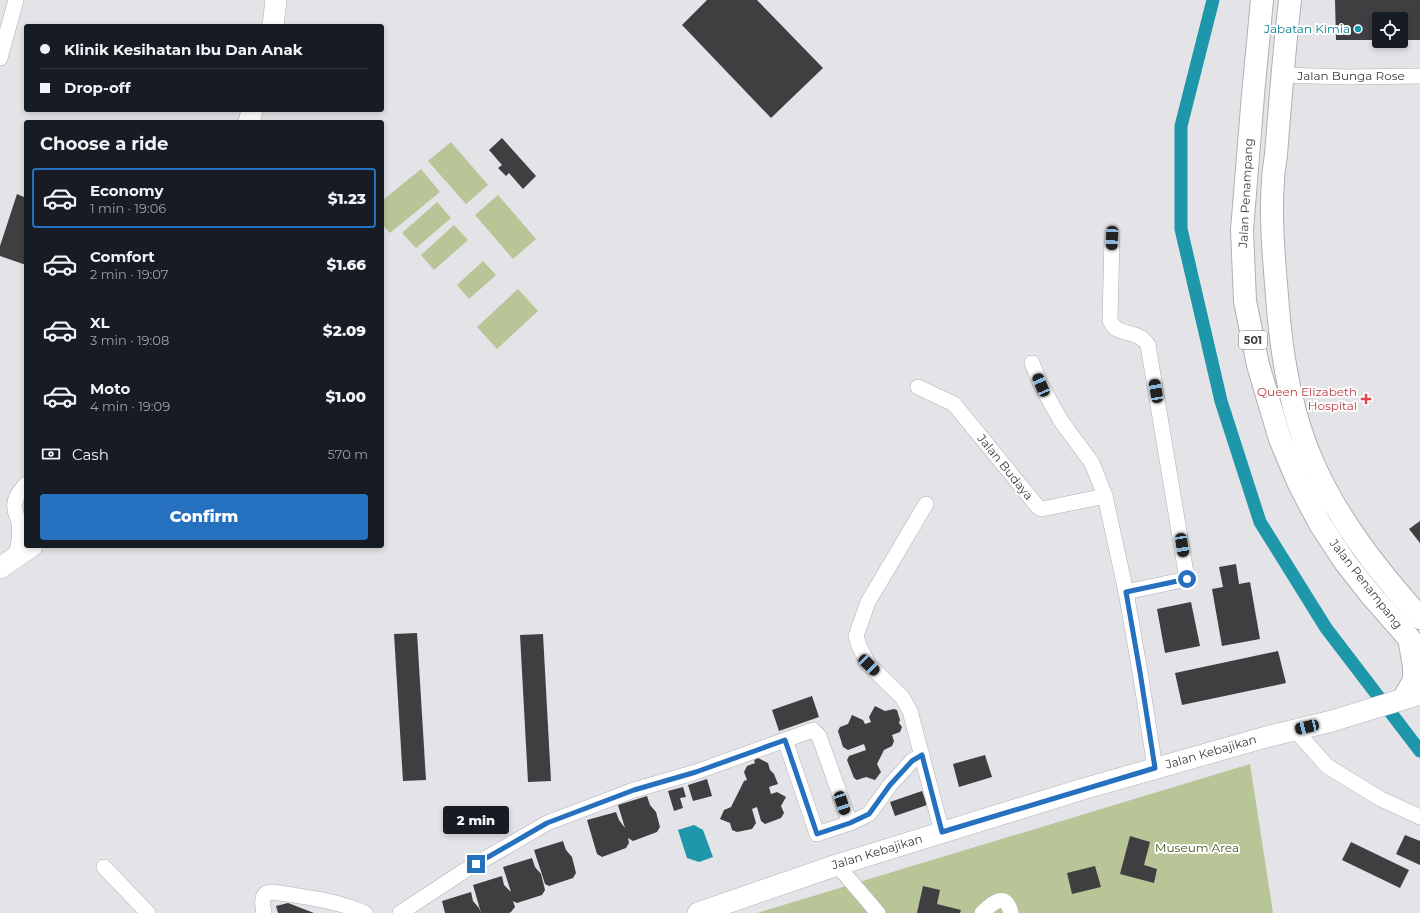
<!DOCTYPE html>
<meta charset="utf-8">
<style>
:root{--surface:#171b24;--page:#20242c;--text:#f1f3f6;--muted:#9ea1a6;--line:#363941;--accent:#2570bf}
body{margin:0;font-family:Montserrat,sans-serif;background:var(--page);color:var(--text);height:100vh;display:flex;flex-direction:column;font-size:15px;white-space:nowrap}
*{box-sizing:border-box;margin:0}
p{font-size:13px;color:var(--muted)}
.icon{flex:none;width:22px;height:22px;fill:none;stroke:currentColor;stroke-width:2;stroke-linecap:round;stroke-linejoin:round}
.map{position:relative;flex:1;overflow:hidden}
.panel{position:absolute;left:24px;top:120px;width:360px;height:428px;display:flex;flex-direction:column;background:var(--surface);border-radius:4px;box-shadow:0 2px 6px #0003}
.panel>*{flex:none}
.banner{position:absolute;left:24px;top:24px;width:360px;height:88px;border-radius:4px;box-shadow:0 2px 6px #0003;display:grid;align-content:center;height:88px;padding:0 16px;background:var(--surface)}
.fabs{position:absolute;left:1372px;top:12px;display:grid;gap:8px}
.fabs a{display:grid;place-items:center;width:36px;height:36px;border-radius:4px;background:var(--surface);box-shadow:0 2px 6px #0003;font-size:20px}
.end{position:absolute;width:18px;height:18px;margin:-9px;border:5px solid #2570bf;background:#fff;box-shadow:0 0 0 2px #fff}
.from{border-radius:50%}
.bubble{position:absolute;height:28px;border-radius:4px;background:var(--surface);box-shadow:0 2px 6px #0003;font-size:13px;font-weight:800;line-height:28px;text-align:center}
.car{position:absolute;width:12px;height:24px;margin:-12px -6px;border-radius:5px;box-shadow:0 0 3px 1px #0007;background:linear-gradient(#222 24%,#8ab4d8 0 40%,#222 0 76%,#8ab4d8 0 86%,#222 0)}
.banner b{display:flex;align-items:center;gap:14px;height:38px;font-size:15px}
.banner b+b{border-top:1px solid var(--line)}
.banner i{width:10px;height:10px;background:var(--text)}
ul{padding:0;list-style:none}
li{display:flex;align-items:center;gap:12px;height:60px;margin:0 8px 6px;padding:0 8px;border:2px solid transparent;border-radius:4px}
li div{flex:1}
li b{display:block;font-size:15px}
li em{font-style:normal;font-weight:800}
li.selected{border-color:var(--accent)}
li>.icon{width:36px;height:36px;stroke-width:1.5}
h2{padding:0 16px;font-size:18px;line-height:48px}
.pay{display:flex;align-items:center;gap:10px;height:44px;padding:0 16px;font-size:15px}
.pay p{margin-inline-start:auto}
.primary-button{display:flex;gap:8px;margin-top:auto;padding:8px 16px}
.primary-button a{flex:1;height:46px;border-radius:4px;background:var(--accent);color:#fff;font-size:16px;font-weight:800;line-height:46px;text-align:center}
.map>svg:first-child{display:block}
.green{fill:#b8c597}
.water{fill:#1d97a9}
.lines{fill:none;stroke-linecap:round;stroke-linejoin:round}
.canal{stroke:#1d97a9;stroke-width:13}
.building{fill:#3f3f42}
.street-casing{stroke:#b0b0b3;stroke-width:16}
.secondary-casing{stroke:#b0b0b3;stroke-width:22}
.primary-casing{stroke:#b0b0b3;stroke-width:24}
.street{stroke:#fff;stroke-width:15}
.secondary{stroke:#fff;stroke-width:21}
.primary{stroke:#fff;stroke-width:22}
.route{stroke:#2570bf;stroke-width:5}
.culture-dot{fill:#0f9aa8;stroke:#fff;stroke-width:1.5}
.health-dot{fill:#e0444e;stroke:#fff;stroke-width:1.5}
.labels{text-anchor:middle;stroke-width:4;stroke-linejoin:round;paint-order:stroke}
.shield{fill:#fff;stroke:#777778;stroke-width:1}
.shield-label{font-size:11px;font-weight:bold;fill:#3d3d3e}
.culture-label{font-size:12px;fill:#0d838f;stroke:#fff;text-anchor:end}
.street-label{font-size:12px;fill:#3d3d3e;stroke:#fff}
.health-label{font-size:12px;fill:#be3a42;stroke:#fff;text-anchor:end}
.park-label{font-size:12px;fill:#47531d;stroke:#fff}
</style>
<div class="map">
<svg width="1420" height="913" viewBox="0 0 1420 913">
<rect width="100%" height="100%" fill="#e4e3e7"/>
<g class="green">
<path d="M451,142L488,185L466,204L428,161Z"/>
<path d="M421,169L440,192L390,233L382,224V201Z"/>
<path d="M498,195L536,239L513,259L475,215Z"/>
<path d="M437,202L451,218L416,248L402,233Z"/>
<path d="M454,225L468,240L434,270L421,255Z"/>
<path d="M483,261L496,275L469,299L457,285Z"/>
<path d="M518,289L538,311L497,349L477,327Z"/>
<path d="M1250,764L1273,913H757Z"/>
</g>
<path class="water" d="M694,825L703,830L713,857L699,862L687,858L678,830Z"/>
<g class="lines">
<path class="canal" d="M1213,0L1181,126V229L1221,401L1260,522L1326,628L1420,751"/>
</g>
<g class="building">
<path d="M707,0H757L823,68L771,118L682,25Z"/>
<path d="M1335,0H1420V40H1401V19H1379V40H1336Z"/>
<path d="M502,138L536,176L523,189L509,173L506,176L498,168L502,165L489,150Z"/>
<path d="M17,194L26,198V265L0,256V246Z"/>
<path d="M1420,521V543L1409,529Z"/>
<path d="M1236,564L1239,584L1250,582L1260,639L1222,646L1212,589L1223,587L1219,567Z"/>
<path d="M1191,602L1200,646L1165,653L1157,609Z"/>
<path d="M417,633L426,780L403,781L394,634Z"/>
<path d="M543,634L551,781L528,782L520,635Z"/>
<path d="M1278,651L1286,683L1182,705L1175,673Z"/>
<path d="M812,696L819,717L779,731L772,710Z"/>
<path d="M875,706L885,711L894,709L897,710L900,720L899,723L902,727L900,732L892,735L894,741L892,746L884,750L877,764L881,772L875,780L866,777L857,780L854,778L847,760L849,756L866,750L864,744L848,750L843,747L838,731L840,727L848,724L852,715L863,720L865,724L871,722L869,717Z"/>
<path d="M985,755L992,777L959,787L953,764Z"/>
<path d="M758,758L768,763L770,770L774,774L778,784L769,787L771,794L777,792L786,797L781,806L784,813L781,818L765,824L761,821L757,807L752,809L756,823L752,829L737,832L732,830L730,823L720,819L724,810L731,807L744,781L747,780L744,772L747,766L755,763L754,760Z"/>
<path d="M707,779L712,796L693,801L688,785Z"/>
<path d="M683,787L686,797L680,798L683,808L674,811L668,791Z"/>
<path d="M922,791L927,805L895,816L890,802Z"/>
<path d="M647,796L650,805L656,812L660,827L657,832L633,841L628,838L629,843L626,848L602,857L597,854L587,820L616,812L619,820L625,828L618,805Z"/>
<path d="M1405,835L1420,841V865L1396,854Z"/>
<path d="M1130,836L1150,842L1144,865L1157,869L1154,883L1120,874Z"/>
<path d="M563,841L566,850L572,857L576,873L573,878L549,886L545,884L534,850Z"/>
<path d="M1351,842L1409,870L1400,888L1342,860Z"/>
<path d="M532,858L535,867L541,874L545,890L542,895L517,903L513,901L515,907L511,912L509,913H481L473,885L502,876L504,885L511,892L503,867Z"/>
<path d="M1095,866L1101,887L1072,894L1067,873Z"/>
<path d="M923,886L940,890L937,904L961,910L960,913H917Z"/>
<path d="M471,892L473,901L479,908L481,913H445L442,901Z"/>
<path d="M288,903L314,913H278L276,906Z"/>
</g>
<g class="lines">
<defs>
<g id="street">
<path d="M0,58L16,0"/>
<path d="M1282,75L1346,77L1420,76"/>
<path d="M1112,238L1110,320C1118,339 1136,327 1148,345L1187,579L1126,592"/>
<path d="M1032,363L1041,385L1061,421L1092,463L1105,496L1126,592L1140,672L1155,768"/>
<path d="M918,387L954,404L1038,507L1042,509L1047,508L1105,496"/>
<path d="M926,504L868,602L856,636L859,646L869,665L902,697L910,711L942,832"/>
<path d="M15,559C18,547 21,536 19,524C19,519 15,514 15,509C13,499 20,491 26,484"/>
<path d="M1295,730L1327,766L1381,799L1420,817"/>
<path d="M850,823L819,736L813,730L785,740L817,834L850,823L869,814L890,785L912,761L922,755"/>
<path d="M837,865L878,913"/>
<path d="M104,867L148,913"/>
<path d="M264,913C262,903 260,892 273,892C304,897 336,900 365,913"/>
<path d="M400,913L464,871L547,823L634,790L696,772L785,740"/>
<path d="M982,913C992,903 1006,891 1011,913"/>
</g>
<g id="secondary">
<path d="M273,26L276,0"/>
<path d="M249,122L252,110"/>
<path d="M0,568L32,546"/>
<path d="M698,913L837,865L1083,789L1266,737L1332,721L1420,694"/>
</g>
<g id="primary">
<path d="M1262,0L1253,95L1242,230L1245,301L1258,365L1280,439L1299,484L1320,524L1345,562L1371,595L1420,651"/>
<path d="M1290,0C1284,52 1280,103 1276,155C1275,163 1273,172 1273,181C1270,219 1274,258 1277,296C1281,353 1290,411 1313,463C1339,522 1378,570 1420,618"/>
<path d="M1404,698L1414,680V666L1409,638"/>
</g>
</defs>
<use href="#street" class="street-casing"/>
<use href="#secondary" class="secondary-casing"/>
<use href="#primary" class="primary-casing"/>
<use href="#street" class="street"/>
<use href="#secondary" class="secondary"/>
<use href="#primary" class="primary"/>
</g>
<g class="lines">
<path class="route" d="M476,864L547,823L634,790L696,772L785,740L817,834L850,823L869,814L890,785L912,761L922,755L942,832L1155,768L1140,672L1126,592L1187,579"/>
</g>
<circle class="culture-dot" cx="1358" cy="29" r="4"/>
<path class="health-dot" d="M1364 393h4v4h4v4h-4v4h-4v-4h-4v-4h4z"/>
<g class="labels">
<rect class="shield" x="1239" y="331" width="28" height="18" rx="3"/>
<g class="shield-label">
<text x="1253" y="344">501</text>
</g>
<g class="culture-label">
<text x="1350" y="33">Jabatan Kimia</text>
</g>
<g class="street-label">
<text x="1351" y="80">Jalan Bunga Rose</text>
<text transform="translate(1246 193) rotate(-87)" y="4">Jalan Penampang</text>
<text transform="translate(1005 467) rotate(51)" y="4">Jalan Budaya</text>
<text transform="translate(1366 584) rotate(52)" y="4">Jalan Penampang</text>
<text transform="translate(1211 752) rotate(-16)" y="4">Jalan Kebajikan</text>
<text transform="translate(877 852) rotate(-17)" y="4">Jalan Kebajikan</text>
</g>
<g class="health-label">
<text x="1357" y="396">Queen Elizabeth<tspan x="1357" dy="14">Hospital</tspan></text>
</g>
<g class="park-label">
<text x="1197" y="852">Museum Area</text>
</g>
</g>
</svg>
<div class="fabs">
<a><svg class="icon" aria-label="locate" viewBox="0 0 24 24"><circle cx="12" cy="12" r="6"/><path d="M12 2v4M12 18v4M2 12h4M18 12h4"/></svg></a>
</div>
<i class="end from" style="left:1187px;top:579px"></i>
<i class="end" style="left:476px;top:864px"></i>
<div class="bubble" style="left:443px;top:806px;width:66px">2 min</div>
<i class="car" style="left:1112px;top:238px;rotate:182deg"></i>
<i class="car" style="left:1041px;top:385px;rotate:337deg"></i>
<i class="car" style="left:1156px;top:391px;rotate:350deg"></i>
<i class="car" style="left:1182px;top:545px;rotate:171deg"></i>
<i class="car" style="left:869px;top:665px;rotate:135deg"></i>
<i class="car" style="left:1307px;top:727px;rotate:257deg"></i>
<i class="car" style="left:842px;top:803px;rotate:161deg"></i>
<div class="banner">
<b><i class="from"></i>Klinik Kesihatan Ibu Dan Anak</b>
<b><i></i>Drop-off</b>
</div>
<section class="panel">
<h2>Choose a ride</h2>
<ul>
<li class="selected"><svg class="icon" aria-label="car" viewBox="0 0 24 24"><path d="M5 17H2v-5l4-1 3-4h7l3 4 3 1v5h-3M9 17h6M6 11h13"/><circle cx="7" cy="17" r="2"/><circle cx="17" cy="17" r="2"/></svg><div><b>Economy</b><p>1 min · 19:06</p></div><em>$1.23</em></li>
<li><svg class="icon" aria-label="car" viewBox="0 0 24 24"><path d="M5 17H2v-5l4-1 3-4h7l3 4 3 1v5h-3M9 17h6M6 11h13"/><circle cx="7" cy="17" r="2"/><circle cx="17" cy="17" r="2"/></svg><div><b>Comfort</b><p>2 min · 19:07</p></div><em>$1.66</em></li>
<li><svg class="icon" aria-label="car" viewBox="0 0 24 24"><path d="M5 17H2v-5l4-1 3-4h7l3 4 3 1v5h-3M9 17h6M6 11h13"/><circle cx="7" cy="17" r="2"/><circle cx="17" cy="17" r="2"/></svg><div><b>XL</b><p>3 min · 19:08</p></div><em>$2.09</em></li>
<li><svg class="icon" aria-label="car" viewBox="0 0 24 24"><path d="M5 17H2v-5l4-1 3-4h7l3 4 3 1v5h-3M9 17h6M6 11h13"/><circle cx="7" cy="17" r="2"/><circle cx="17" cy="17" r="2"/></svg><div><b>Moto</b><p>4 min · 19:09</p></div><em>$1.00</em></li>
</ul>
<div class="pay"><svg class="icon" aria-label="cash" viewBox="0 0 24 24"><path d="M3 7h18v10H3z"/><circle cx="12" cy="12" r="2"/></svg>Cash<p>570 m</p></div>
<div class="primary-button"><a>Confirm</a></div>
</section>
</div>
